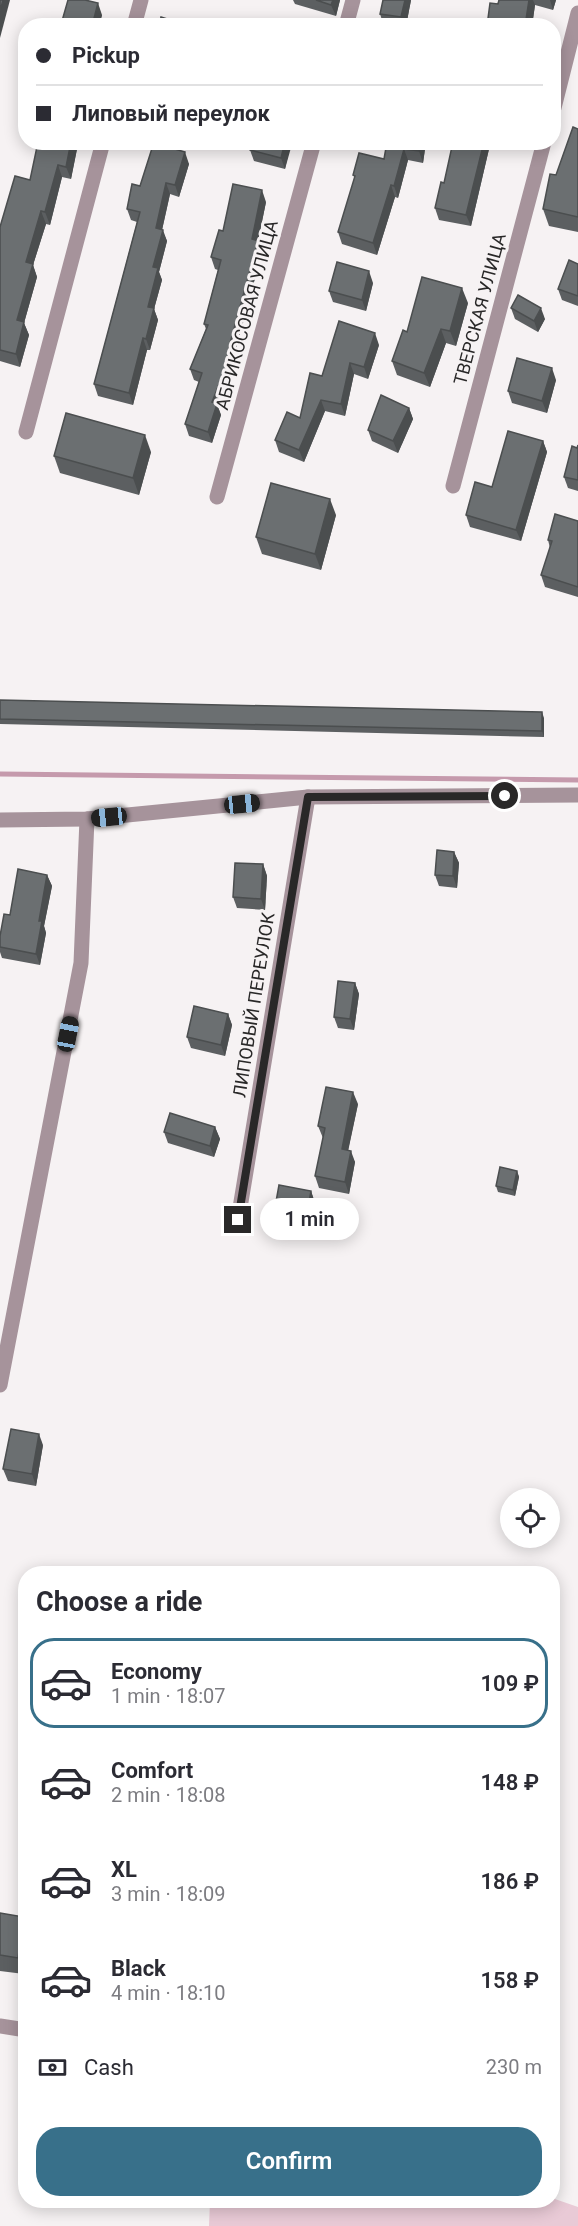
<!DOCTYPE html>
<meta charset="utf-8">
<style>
:root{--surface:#fff;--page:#f2f2f3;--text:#2b2b33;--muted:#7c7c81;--line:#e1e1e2;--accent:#38708a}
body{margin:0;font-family:Roboto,sans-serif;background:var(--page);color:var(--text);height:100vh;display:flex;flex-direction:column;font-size:22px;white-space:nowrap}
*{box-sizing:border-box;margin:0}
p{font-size:20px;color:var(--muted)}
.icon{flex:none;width:33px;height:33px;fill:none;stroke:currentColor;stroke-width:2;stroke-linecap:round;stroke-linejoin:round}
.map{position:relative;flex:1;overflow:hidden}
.sheet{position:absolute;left:18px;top:1566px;width:542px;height:642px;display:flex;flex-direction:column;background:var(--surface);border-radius:24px;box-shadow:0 3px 15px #0003}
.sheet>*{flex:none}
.top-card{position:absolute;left:18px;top:18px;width:543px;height:132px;border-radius:24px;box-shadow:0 3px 15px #0003;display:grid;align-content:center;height:132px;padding:0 18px;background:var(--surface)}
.controls{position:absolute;left:500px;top:1488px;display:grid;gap:12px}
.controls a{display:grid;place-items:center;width:60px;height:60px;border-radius:50%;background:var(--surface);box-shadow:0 3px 15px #0003;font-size:30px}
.end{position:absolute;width:27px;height:27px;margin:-14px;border:8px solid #292828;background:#fff;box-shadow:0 0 0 3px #fff}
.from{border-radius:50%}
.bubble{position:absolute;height:42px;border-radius:21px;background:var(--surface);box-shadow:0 3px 15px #0003;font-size:20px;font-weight:600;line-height:42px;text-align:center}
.car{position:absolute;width:18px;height:36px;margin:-18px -9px;border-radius:8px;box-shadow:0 0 4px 2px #0007;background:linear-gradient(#222 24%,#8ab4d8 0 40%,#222 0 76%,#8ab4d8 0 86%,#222 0)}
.top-card b{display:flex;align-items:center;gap:21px;height:57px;font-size:22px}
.top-card b+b{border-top:2px solid var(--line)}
.top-card i{width:15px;height:15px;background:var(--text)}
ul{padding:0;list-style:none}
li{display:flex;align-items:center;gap:18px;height:90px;margin:0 12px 9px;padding:0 6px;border:3px solid transparent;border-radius:24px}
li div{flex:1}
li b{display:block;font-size:22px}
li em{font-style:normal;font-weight:600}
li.on{border-color:var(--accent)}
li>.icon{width:54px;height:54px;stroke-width:1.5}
h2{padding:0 18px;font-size:27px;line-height:72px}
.pay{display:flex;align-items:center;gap:15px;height:66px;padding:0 18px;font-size:22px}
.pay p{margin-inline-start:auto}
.cta{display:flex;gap:12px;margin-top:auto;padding:12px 18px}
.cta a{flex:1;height:69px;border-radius:24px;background:var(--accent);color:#fff;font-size:24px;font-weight:600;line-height:69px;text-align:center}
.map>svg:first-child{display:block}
.green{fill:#e9cad6}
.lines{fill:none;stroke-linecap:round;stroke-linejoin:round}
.stream{stroke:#c59aac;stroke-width:5}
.street{stroke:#a6939b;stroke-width:15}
.wall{fill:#5c5f61}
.shaded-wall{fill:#4b4e4f}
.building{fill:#6b6f71;stroke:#4b4e4f;stroke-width:1.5}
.route{stroke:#292828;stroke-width:8}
.labels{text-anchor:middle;stroke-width:6;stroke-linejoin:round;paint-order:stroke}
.street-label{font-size:18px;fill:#292828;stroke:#f6f2f3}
</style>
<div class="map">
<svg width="578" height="2226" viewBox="0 0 578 2226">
<rect width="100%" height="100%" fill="#f6f2f3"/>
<path class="green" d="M552,2198L578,2207V2226H209L210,2201L552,2200Z"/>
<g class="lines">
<path class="stream" d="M0,774L578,780"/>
<g class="street">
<path d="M134,26L141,0"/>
<path d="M346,26L353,0"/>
<path d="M554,108L578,13"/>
<path d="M26,432L103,142"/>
<path d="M453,486L544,142"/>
<path d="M217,497L314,142"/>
<path d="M0,820L87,819L308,797L578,795"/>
<path d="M238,1220L308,797"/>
<path d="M0,1385L81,963L87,819"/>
<path d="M0,2026L26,2030"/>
</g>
</g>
<g class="wall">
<path d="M293,0H340L336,16L295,4Z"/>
<path d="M411,0L406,26H384L380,14Z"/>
<path d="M499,0H556L553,10L535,5L532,26H487Z"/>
<path d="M102,15L99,26H64L62,21Z"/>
<path d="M578,129V232L549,226L543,209L556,175Z"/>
<path d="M38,142H91L90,147L78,144L71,179L62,177L50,225L46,224L33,265L37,277L24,323L29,335L20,367L0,361V227L30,180Z"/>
<path d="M154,142H175L174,149L189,164L179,197L170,194L162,230L167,241L159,272L162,280L154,309L158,320L150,350H147L133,405L98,396L94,384L137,222L131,220L127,209L140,186Z"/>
<path d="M251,142H291L285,169L254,161L250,150Z"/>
<path d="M387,142H426L423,163L408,160L398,198L395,197L377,255L342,244L338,232L355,178L353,175L384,159Z"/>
<path d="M453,142H487L489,149L471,226L439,220L435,208L444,183Z"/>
<path d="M266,202L258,241L262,252L235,353L237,360L218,407L221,415L212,443L189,436L185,424L199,382L194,380L190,369L206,329L204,324L218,270L215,269L211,257L223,231Z"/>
<path d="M578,264V306L562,300L558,289Z"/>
<path d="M373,283L366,311L333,302L329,291Z"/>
<path d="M468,303L456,346L446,343L430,387L397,375L392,361L407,332Z"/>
<path d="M511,308L545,319L538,332L515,319Z"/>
<path d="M379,345L368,379L354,374L345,416L325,411L304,462L279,452L275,440L300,418L322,376Z"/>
<path d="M556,380L547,413L512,403L508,391Z"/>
<path d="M409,408L413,419L398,453L372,441L368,430Z"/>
<path d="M543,441L547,452L521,541L470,527L466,515L492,487Z"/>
<path d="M578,445V491L568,488L564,477Z"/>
<path d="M151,452L139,495L60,473L54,456Z"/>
<path d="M336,515L321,570L262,554L256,537Z"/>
<path d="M578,521V597L545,587L541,575L550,548L548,540Z"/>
<path d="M0,700L544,718V737L0,724Z"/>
<path d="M454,852L459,863L457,888L439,886L435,875Z"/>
<path d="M263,864L267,876L265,910L237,908L233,897Z"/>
<path d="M47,875L52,886L44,926L46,933L40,965L2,958L0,952V936L10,915Z"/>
<path d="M355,983L359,994L354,1030L338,1028L334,1017Z"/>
<path d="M228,1014L232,1025L225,1056L191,1048L187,1037Z"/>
<path d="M358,1104L348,1150L355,1162L349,1194L319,1188L315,1176L323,1138L318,1126Z"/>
<path d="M215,1127L220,1139L214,1157L168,1143L164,1132Z"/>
<path d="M517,1171L519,1177L515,1196L498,1192L496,1186Z"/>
<path d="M311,1191L315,1203L310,1231L278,1224L274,1213Z"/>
<path d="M43,1445L36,1486L8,1481L3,1469Z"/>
<path d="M0,1913L26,1921V1967L24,1974L0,1971Z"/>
</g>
<g class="shaded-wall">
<path d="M3,0H10L0,38V11Z"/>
<path d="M333,0H340L336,16L331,5Z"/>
<path d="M405,0H411L406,26H404L401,17Z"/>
<path d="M529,0H533L535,5L532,26H525Z"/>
<path d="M550,0H556L553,10Z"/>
<path d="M98,3L102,15L99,26H92Z"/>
<path d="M71,142H78V144L71,179L66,167Z"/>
<path d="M169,142H175L172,159L168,147Z"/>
<path d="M285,142H291L292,144L285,169L281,158Z"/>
<path d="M420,142H426L423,163L419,151Z"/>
<path d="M484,142H487L489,149L471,226L466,215Z"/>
<path d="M404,149L408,160L398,198L394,186Z"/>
<path d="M185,152L189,164L179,197L175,185Z"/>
<path d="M58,165L62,177L50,225L45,212Z"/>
<path d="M166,183L170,194L160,239L156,228Z"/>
<path d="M391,185L395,197L377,255L373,243Z"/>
<path d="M262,190L266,202L258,241L262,252L235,353L237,360L218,407L221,415L212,443L208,432L212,402L229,347Z"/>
<path d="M41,211L46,224L33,265L37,277L24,323L29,335L20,367L16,354L17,320L26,262Z"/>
<path d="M163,230L167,241L159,272L162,280L154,309L158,320L150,350L146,339L148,307L153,267Z"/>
<path d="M369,271L373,283L366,311L362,300Z"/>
<path d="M462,288L468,303L456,346L450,331Z"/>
<path d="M541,308L545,319L538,332L534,321Z"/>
<path d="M441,329L446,343L430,387L424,373Z"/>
<path d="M375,333L379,345L368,379L364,367Z"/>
<path d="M143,338L147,350L133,405L129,393Z"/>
<path d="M350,363L354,374L345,416L341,404Z"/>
<path d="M552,368L556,380L547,413L542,401Z"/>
<path d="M321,400L325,411L304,462L299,450Z"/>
<path d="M409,408L413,419L398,453L393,441Z"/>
<path d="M145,435L151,452L139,495L133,478Z"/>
<path d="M543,441L547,452L521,541L516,530Z"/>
<path d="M330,499L336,515L321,570L315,554Z"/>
<path d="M542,712L544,718V737L542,731Z"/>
<path d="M454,852L459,863L457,888L453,876Z"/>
<path d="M263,864L267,876L265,910L261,899Z"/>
<path d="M47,875L52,886L44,926L46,933L40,965L36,954L39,921Z"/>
<path d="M355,983L359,994L354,1030L350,1019Z"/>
<path d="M228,1014L232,1025L225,1056L221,1045Z"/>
<path d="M353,1092L358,1104L346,1161L342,1149Z"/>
<path d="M215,1127L220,1139L214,1157L210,1146Z"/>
<path d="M351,1151L355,1162L349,1194L345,1182Z"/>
<path d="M517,1171L519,1177L515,1196L513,1190Z"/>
<path d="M311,1191L315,1203L310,1231L306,1219Z"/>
<path d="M39,1434L43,1445L36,1486L32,1474Z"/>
<path d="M24,1917L26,1921V1967L24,1974L18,1958Z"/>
</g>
<g class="building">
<path d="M0,0H3L0,11Z"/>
<path d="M68,0H85L98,3L92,26H79L62,21Z"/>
<path d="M316,0H333L331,5Z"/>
<path d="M383,0H405L401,17L380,14Z"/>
<path d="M499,0H529L525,26H487L490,3L498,4Z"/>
<path d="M161,17L189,26H159Z"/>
<path d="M573,127L578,129V217L543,209L550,174L556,175Z"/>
<path d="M38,142H71L66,167L58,165L45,212L41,211L26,262L33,264L17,320L24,322L16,354L0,350V227L15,176L30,180Z"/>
<path d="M154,142H169L168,147L185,152L175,185L166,183L156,228L163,230L153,267L158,268L148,307L154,308L146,339L143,338L129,393L94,384L140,212L127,209L132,184L140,186Z"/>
<path d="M251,142H285L281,158L250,150Z"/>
<path d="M387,142H420L419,151L404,149L394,186L391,185L373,243L338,232L355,176L353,175L359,153L384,159Z"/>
<path d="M453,142H484L466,215L435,208L441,182L444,183Z"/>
<path d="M233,184L262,190L252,239L258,241L229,347L233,349L212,402L217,404L208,432L185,424L202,373L190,369L208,325L204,324L221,260L211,257L219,230L223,231Z"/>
<path d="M569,260L578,264V296L558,289Z"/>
<path d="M337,262L369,271L362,300L329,291Z"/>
<path d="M422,277L462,288L450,331L441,329L424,373L392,361L403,330L407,332Z"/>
<path d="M518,295L541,308L534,321L511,308Z"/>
<path d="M339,321L375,333L364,367L350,363L341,404L321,400L299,450L275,440L287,412L300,418L310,373L322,376Z"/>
<path d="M517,358L552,368L542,401L508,391Z"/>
<path d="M381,395L409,408L393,441L368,430Z"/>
<path d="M66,413L145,435L133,478L54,456Z"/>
<path d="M508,431L543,441L516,530L466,515L475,482L492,487Z"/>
<path d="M578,445V480L564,477L572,446L577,448Z"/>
<path d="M271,483L330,499L315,554L256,537Z"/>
<path d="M555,514L578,521V587L541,575L552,541L548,540Z"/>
<path d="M0,700L542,712V731L0,719Z"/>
<path d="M437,850L454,852L453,876L435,875Z"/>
<path d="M235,863L263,864L261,899L233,897Z"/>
<path d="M18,869L47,875L39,921H42L36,954L0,947V936L4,914L10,915Z"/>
<path d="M338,981L355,983L350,1019L334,1017Z"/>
<path d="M194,1006L228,1014L221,1045L187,1037Z"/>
<path d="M326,1087L353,1092L342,1149L351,1151L345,1182L315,1176L325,1128L318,1126Z"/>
<path d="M170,1113L215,1127L210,1146L164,1132Z"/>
<path d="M500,1167L517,1171L513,1190L496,1186Z"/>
<path d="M279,1185L311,1191L306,1219L274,1213Z"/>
<path d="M11,1429L39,1434L32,1474L3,1469Z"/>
<path d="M0,1913L24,1917L18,1958L0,1955Z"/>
</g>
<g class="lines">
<path class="route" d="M238,1220L308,797L505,796"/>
</g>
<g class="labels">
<g class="street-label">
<text transform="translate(480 309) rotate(-75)" y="6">ТВЕРСКАЯ УЛИЦА</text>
<text transform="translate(247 315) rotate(-75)" y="6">АБРИКОСОВАЯ УЛИЦА</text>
<text transform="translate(254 1005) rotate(-81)" y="6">ЛИПОВЫЙ ПЕРЕУЛОК</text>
</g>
</g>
</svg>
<div class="controls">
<a><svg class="icon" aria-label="locate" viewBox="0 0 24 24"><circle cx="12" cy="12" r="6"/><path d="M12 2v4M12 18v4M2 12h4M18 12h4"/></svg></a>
</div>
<i class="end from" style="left:505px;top:796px"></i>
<i class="end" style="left:238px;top:1220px"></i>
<div class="bubble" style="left:260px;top:1198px;width:99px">1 min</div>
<i class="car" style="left:242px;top:804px;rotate:84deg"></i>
<i class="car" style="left:109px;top:817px;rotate:264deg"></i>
<i class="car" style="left:68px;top:1034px;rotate:11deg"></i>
<div class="top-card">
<b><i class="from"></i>Pickup</b>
<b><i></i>Липовый переулок</b>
</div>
<section class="sheet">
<h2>Choose a ride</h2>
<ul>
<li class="on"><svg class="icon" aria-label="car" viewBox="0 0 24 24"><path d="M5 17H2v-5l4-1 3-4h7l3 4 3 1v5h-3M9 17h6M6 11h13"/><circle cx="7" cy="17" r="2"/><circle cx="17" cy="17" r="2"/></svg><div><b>Economy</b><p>1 min · 18:07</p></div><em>109 ₽</em></li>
<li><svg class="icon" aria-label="car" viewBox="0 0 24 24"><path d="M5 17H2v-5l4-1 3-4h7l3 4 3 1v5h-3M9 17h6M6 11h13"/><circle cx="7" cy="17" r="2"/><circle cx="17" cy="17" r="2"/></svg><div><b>Comfort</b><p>2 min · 18:08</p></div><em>148 ₽</em></li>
<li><svg class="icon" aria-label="car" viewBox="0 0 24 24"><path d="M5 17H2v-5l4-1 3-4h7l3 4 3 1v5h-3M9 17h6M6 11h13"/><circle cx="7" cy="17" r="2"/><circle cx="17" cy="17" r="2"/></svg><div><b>XL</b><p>3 min · 18:09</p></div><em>186 ₽</em></li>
<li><svg class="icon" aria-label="car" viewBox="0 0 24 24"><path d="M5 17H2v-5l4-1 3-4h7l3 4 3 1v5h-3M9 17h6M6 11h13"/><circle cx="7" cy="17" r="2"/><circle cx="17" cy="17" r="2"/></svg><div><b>Black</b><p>4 min · 18:10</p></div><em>158 ₽</em></li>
</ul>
<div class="pay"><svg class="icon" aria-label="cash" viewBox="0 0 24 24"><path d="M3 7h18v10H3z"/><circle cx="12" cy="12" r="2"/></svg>Cash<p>230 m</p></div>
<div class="cta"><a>Confirm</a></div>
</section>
</div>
